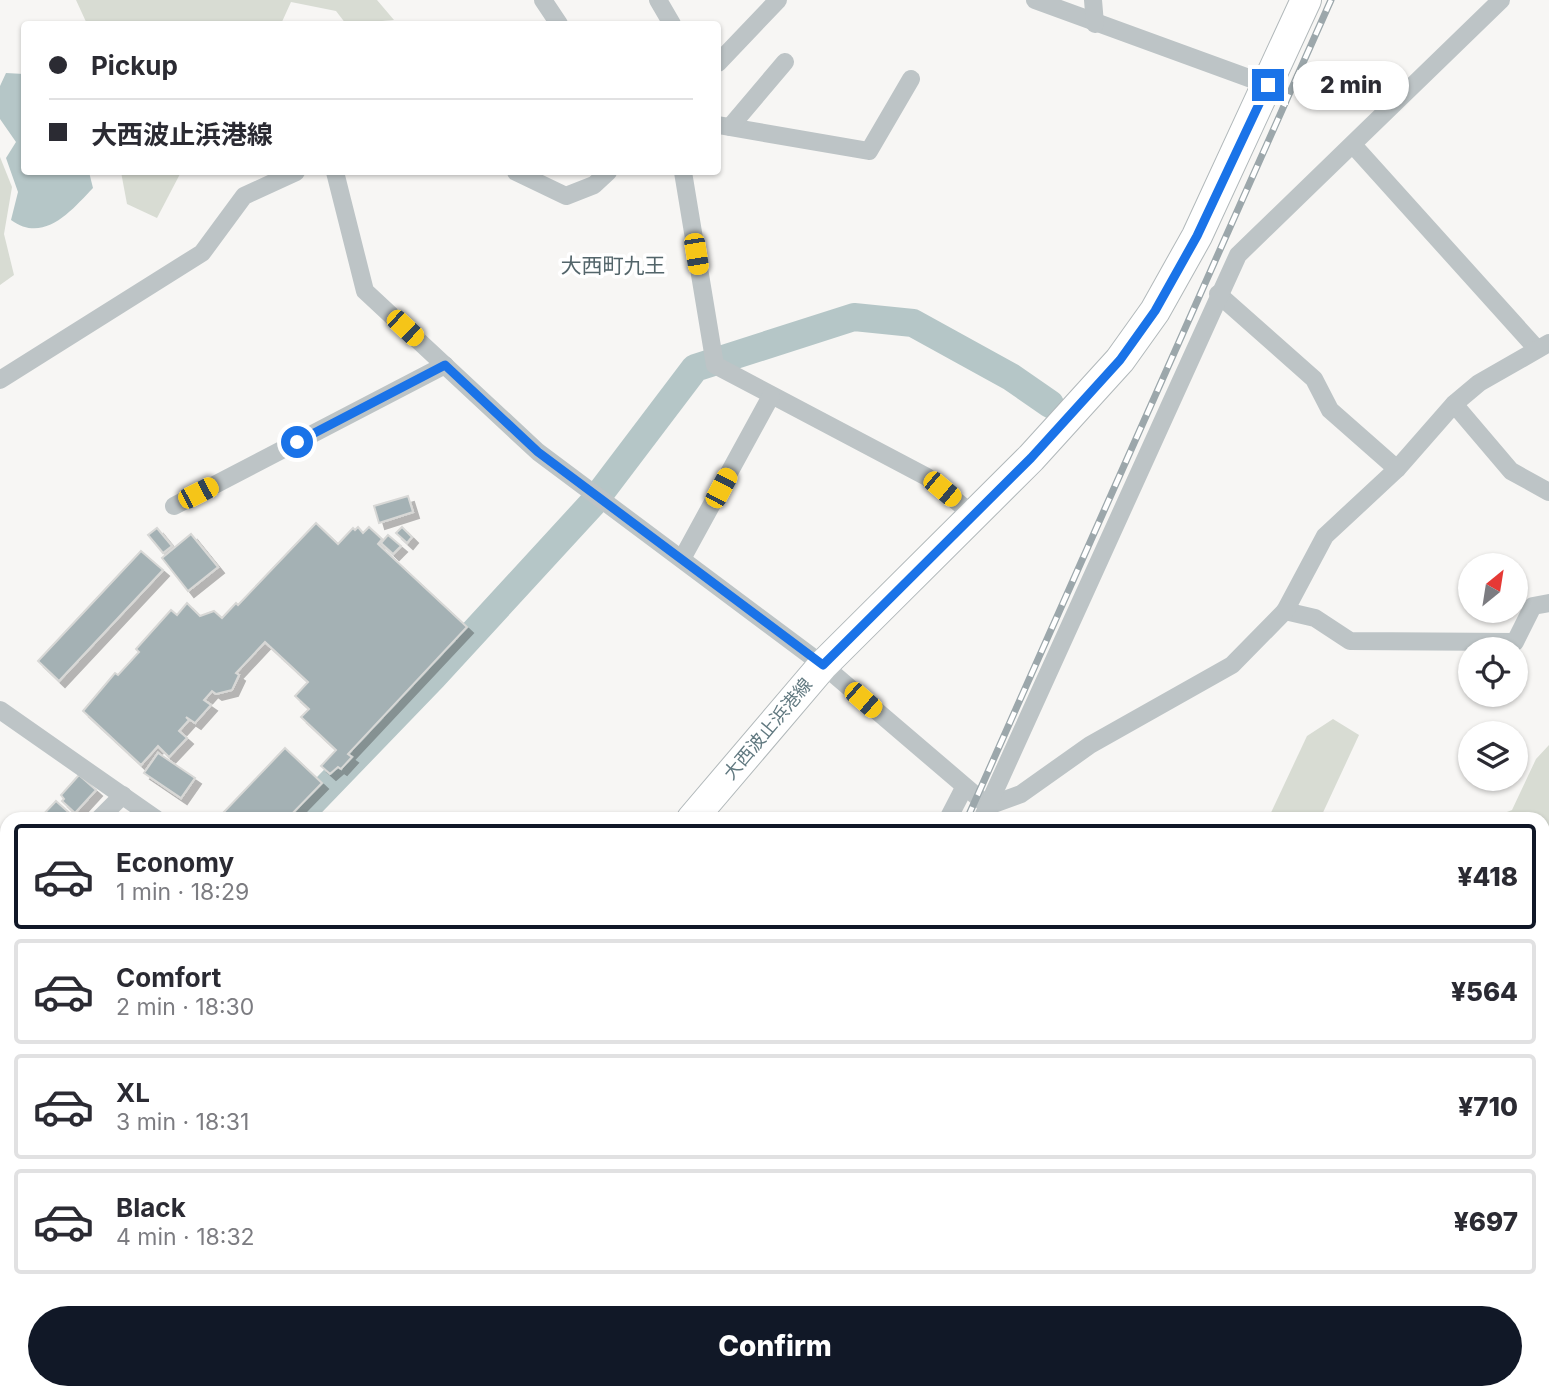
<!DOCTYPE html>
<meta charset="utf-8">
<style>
:root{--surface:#fff;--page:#f2f2f3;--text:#2b2b33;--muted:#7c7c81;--line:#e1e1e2;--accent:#111827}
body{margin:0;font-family:Inter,"Noto Sans JP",sans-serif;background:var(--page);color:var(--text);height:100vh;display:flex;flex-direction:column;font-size:26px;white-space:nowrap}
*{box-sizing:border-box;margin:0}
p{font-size:23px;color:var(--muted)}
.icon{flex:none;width:38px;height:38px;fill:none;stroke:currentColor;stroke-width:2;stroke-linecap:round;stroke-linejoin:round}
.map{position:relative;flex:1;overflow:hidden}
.side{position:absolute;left:0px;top:812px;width:1550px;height:588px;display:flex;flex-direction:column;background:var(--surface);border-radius:21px 21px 0 0;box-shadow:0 2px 5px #0004}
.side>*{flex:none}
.top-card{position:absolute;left:21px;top:21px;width:700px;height:154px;border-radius:7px;box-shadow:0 2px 5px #0004;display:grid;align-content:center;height:154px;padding:0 28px;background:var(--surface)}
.needle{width:46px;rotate:30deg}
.fabs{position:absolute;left:1458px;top:553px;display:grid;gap:14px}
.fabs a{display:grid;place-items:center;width:70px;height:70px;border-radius:50%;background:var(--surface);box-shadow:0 2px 5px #0004;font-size:35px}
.end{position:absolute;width:32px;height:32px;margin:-16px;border:9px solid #1a73e8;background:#fff;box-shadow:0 0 0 4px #fff}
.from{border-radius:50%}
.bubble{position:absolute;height:49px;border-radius:24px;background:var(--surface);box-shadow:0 2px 5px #0004;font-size:23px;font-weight:800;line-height:49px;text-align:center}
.car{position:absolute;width:21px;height:42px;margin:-21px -10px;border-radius:9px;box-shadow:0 0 5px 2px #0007;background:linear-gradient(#f5c518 24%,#345 0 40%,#f5c518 0 76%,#345 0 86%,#f5c518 0)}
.top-card b{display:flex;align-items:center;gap:24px;height:66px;font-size:26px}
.top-card b+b{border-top:2px solid var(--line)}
.top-card i{width:18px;height:18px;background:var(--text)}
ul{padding:12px 0 0;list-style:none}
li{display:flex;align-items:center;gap:21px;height:105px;margin:0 14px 10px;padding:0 14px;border:4px solid var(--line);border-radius:7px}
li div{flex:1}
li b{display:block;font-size:26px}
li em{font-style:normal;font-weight:800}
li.on{border-color:var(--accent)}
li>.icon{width:63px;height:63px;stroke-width:1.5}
.action{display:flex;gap:14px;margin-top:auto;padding:14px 28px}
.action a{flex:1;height:80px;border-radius:42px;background:var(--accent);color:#fff;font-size:28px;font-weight:800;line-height:80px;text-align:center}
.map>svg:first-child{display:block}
.green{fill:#d8dcd3}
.water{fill:#b5c6c7}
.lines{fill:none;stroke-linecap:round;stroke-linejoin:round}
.river{stroke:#b5c6c7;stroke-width:28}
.building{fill:#a4b1b4;stroke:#d8d8d6;stroke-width:2;filter:url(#shadow)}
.secondary-casing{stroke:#afb8bb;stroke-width:29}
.primary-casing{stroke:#b1b8ba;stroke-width:32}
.street{stroke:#bdc4c6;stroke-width:18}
.secondary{stroke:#fff;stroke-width:26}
.primary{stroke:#fff;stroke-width:30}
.rail-casing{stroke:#9ca7ab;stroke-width:7}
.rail{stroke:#fff;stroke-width:4.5;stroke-dasharray:13;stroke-linecap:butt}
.route{stroke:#1a73e8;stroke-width:9}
.labels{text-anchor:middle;stroke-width:7;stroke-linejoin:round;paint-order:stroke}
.street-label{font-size:18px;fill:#617980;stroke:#fff}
.quarter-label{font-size:21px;fill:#53656a;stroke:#fff}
</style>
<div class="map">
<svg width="1549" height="1400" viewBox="0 0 1549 1400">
<defs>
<filter id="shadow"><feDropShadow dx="6" dy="6" stdDeviation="0" flood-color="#0004"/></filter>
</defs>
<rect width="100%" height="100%" fill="#f7f6f4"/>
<g class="green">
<path d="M76,0H377L394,20L346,24L336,11L291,2L281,24H87Z"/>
<path d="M0,157L12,187L4,234L14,275L0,285Z"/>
<path d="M121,172H181L157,218L127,204Z"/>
<path d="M1333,719L1359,735L1320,819H1268L1307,736Z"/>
<path d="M1549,745V1126L1544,1125V819H1489L1512,810L1536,759Z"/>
</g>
<path class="water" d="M6,73L24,74V172H89L93,188C71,211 44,244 11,220L18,192L6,158L16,142L0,119V86Z"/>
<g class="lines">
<g class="river">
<path d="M296,819L433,677L592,504L695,368L854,317L913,323L1011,377L1050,404"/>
<path d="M0,1049L7,1047"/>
</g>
</g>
<g class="building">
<path d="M408,496L413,512L379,523L374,506Z"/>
<path d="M316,523L338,544L353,528L355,530L358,527L363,533L369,527L382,539L378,544L467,627L348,754L352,757L341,769L338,767L330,774L321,766L336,750L301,717L309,709L295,696L308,682L265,642L236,673L239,675L232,690L216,694L212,691L204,700L211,705L195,723L186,717L189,720L179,731L187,738L169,757L158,746L141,765L83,711L115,673L118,675L139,652L136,649L171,610L177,615L187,603L200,616L214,611L222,618L236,603L238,605Z"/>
<path d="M402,527L412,537L407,543L396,533Z"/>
<path d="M157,528L172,546L163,553L148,535Z"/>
<path d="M191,534L218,567L188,591L162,558Z"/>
<path d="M388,535L401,546L393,554L381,543Z"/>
<path d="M141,551L163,570L59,681L38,661Z"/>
<path d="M285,748L322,783L287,819H230L223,813Z"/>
<path d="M158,753L195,778L181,798L144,773Z"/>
<path d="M79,775L96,790L75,813L62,801L64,799L61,795Z"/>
<path d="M56,801L76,819H39Z"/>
<path d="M0,951L7,958L5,978L0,973Z"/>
<path d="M7,981V1005H4L0,1001V988Z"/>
<path d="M0,1026L7,1030V1043L2,1044Z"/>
<path d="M0,1070L7,1079V1091L0,1094Z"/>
<path d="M7,1129V1149L0,1133Z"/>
<path d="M144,1393H166L157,1400H150Z"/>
<path d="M266,1393H286L281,1400H261Z"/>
</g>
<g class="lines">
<defs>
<g id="secondary">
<path d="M0,1287L7,1294"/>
<path d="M96,1393L103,1400"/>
</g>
<g id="primary">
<path d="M692,819L823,665L1031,458L1120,360L1155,311L1197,236L1306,0"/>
<path d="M224,1400L229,1393"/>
</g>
</defs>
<use href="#secondary" class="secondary-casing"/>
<use href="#primary" class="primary-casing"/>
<g class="street">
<path d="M543,0L559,24"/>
<path d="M658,0L672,24"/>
<path d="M1035,0L1268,85"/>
<path d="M1093,0L1095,24"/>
<path d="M718,63L778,0"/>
<path d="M718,125L869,151L911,79"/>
<path d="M730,127L785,62"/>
<path d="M1354,146L1537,349"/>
<path d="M335,172L365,291L538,452L823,665L988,806"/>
<path d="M516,172L566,196L594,185L608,172"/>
<path d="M683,172L715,365L927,477L972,514"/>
<path d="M1218,294L1314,379L1330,410L1397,469"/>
<path d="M0,380L202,253L244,196L296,172"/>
<path d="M1454,404L1511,471L1549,492"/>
<path d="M174,506L445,365"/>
<path d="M683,557L771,396"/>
<path d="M1285,611L1315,618L1350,641L1515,642L1533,606L1549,603"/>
<path d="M0,710L156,819"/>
<path d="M988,806L1021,794L1090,745L1232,665L1285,611L1325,536L1397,469L1454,404L1479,383L1549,343"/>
<path d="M99,819L123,795"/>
<path d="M948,819L964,788"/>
<path d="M982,819L1238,255L1501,0"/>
<path d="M0,922L7,914"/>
<path d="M0,1013L7,1020"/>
<path d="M0,1119L7,1114"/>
<path d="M341,1393L350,1400"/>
<path d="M815,1393L821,1400"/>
<path d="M1026,1393V1400"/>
<path d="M1094,1393L1106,1400"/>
<path d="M550,1400L561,1393"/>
</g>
<use href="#secondary" class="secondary"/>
<use href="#primary" class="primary"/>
<defs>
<g id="rail">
<path d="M967,819L1331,0"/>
<path d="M748,1400L751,1393"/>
</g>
</defs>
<use href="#rail" class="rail-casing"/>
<use href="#rail" class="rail"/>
</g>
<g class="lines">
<path class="route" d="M297,442L445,365L538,452L823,665L1031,458L1120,360L1155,311L1197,236L1268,85"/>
</g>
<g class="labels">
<g class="street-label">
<text transform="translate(768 729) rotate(-50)" y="6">大西波止浜港線</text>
</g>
<g class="quarter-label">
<text x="613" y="273">大西町九王</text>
</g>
</g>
</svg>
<div class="fabs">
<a><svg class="needle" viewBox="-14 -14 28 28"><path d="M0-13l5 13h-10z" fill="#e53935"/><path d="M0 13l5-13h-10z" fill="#7c7c81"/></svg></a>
<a><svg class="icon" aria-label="locate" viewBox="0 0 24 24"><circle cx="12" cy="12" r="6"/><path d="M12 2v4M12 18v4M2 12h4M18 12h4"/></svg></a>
<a><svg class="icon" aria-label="layers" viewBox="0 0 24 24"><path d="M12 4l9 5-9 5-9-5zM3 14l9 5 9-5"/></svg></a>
</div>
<i class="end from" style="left:297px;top:442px"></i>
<i class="end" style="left:1268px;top:85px"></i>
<div class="bubble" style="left:1293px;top:61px;width:116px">2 min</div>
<i class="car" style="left:696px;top:254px;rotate:171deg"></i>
<i class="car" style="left:405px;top:328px;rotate:133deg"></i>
<i class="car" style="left:721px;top:488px;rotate:28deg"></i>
<i class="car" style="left:942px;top:489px;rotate:130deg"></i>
<i class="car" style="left:198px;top:493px;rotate:63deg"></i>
<i class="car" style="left:863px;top:700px;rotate:131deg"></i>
<div class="top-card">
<b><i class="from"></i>Pickup</b>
<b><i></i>大西波止浜港線</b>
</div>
<section class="side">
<ul>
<li class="on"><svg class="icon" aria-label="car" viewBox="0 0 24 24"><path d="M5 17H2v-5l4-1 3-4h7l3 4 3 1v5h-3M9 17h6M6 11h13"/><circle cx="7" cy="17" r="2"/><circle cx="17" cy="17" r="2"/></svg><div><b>Economy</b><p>1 min · 18:29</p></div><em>¥418</em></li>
<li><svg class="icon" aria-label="car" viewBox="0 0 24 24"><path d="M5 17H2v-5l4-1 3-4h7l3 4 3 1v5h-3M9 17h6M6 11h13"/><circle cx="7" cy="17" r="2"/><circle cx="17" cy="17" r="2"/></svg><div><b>Comfort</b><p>2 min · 18:30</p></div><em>¥564</em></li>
<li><svg class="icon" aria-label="car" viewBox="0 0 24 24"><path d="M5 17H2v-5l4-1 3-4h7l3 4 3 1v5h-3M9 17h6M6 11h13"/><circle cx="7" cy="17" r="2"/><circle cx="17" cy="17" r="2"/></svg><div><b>XL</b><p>3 min · 18:31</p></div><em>¥710</em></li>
<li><svg class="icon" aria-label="car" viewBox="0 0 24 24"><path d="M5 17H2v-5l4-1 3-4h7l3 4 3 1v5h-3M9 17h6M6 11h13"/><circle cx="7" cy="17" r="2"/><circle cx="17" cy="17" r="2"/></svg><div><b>Black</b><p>4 min · 18:32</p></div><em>¥697</em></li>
</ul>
<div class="action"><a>Confirm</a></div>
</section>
</div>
